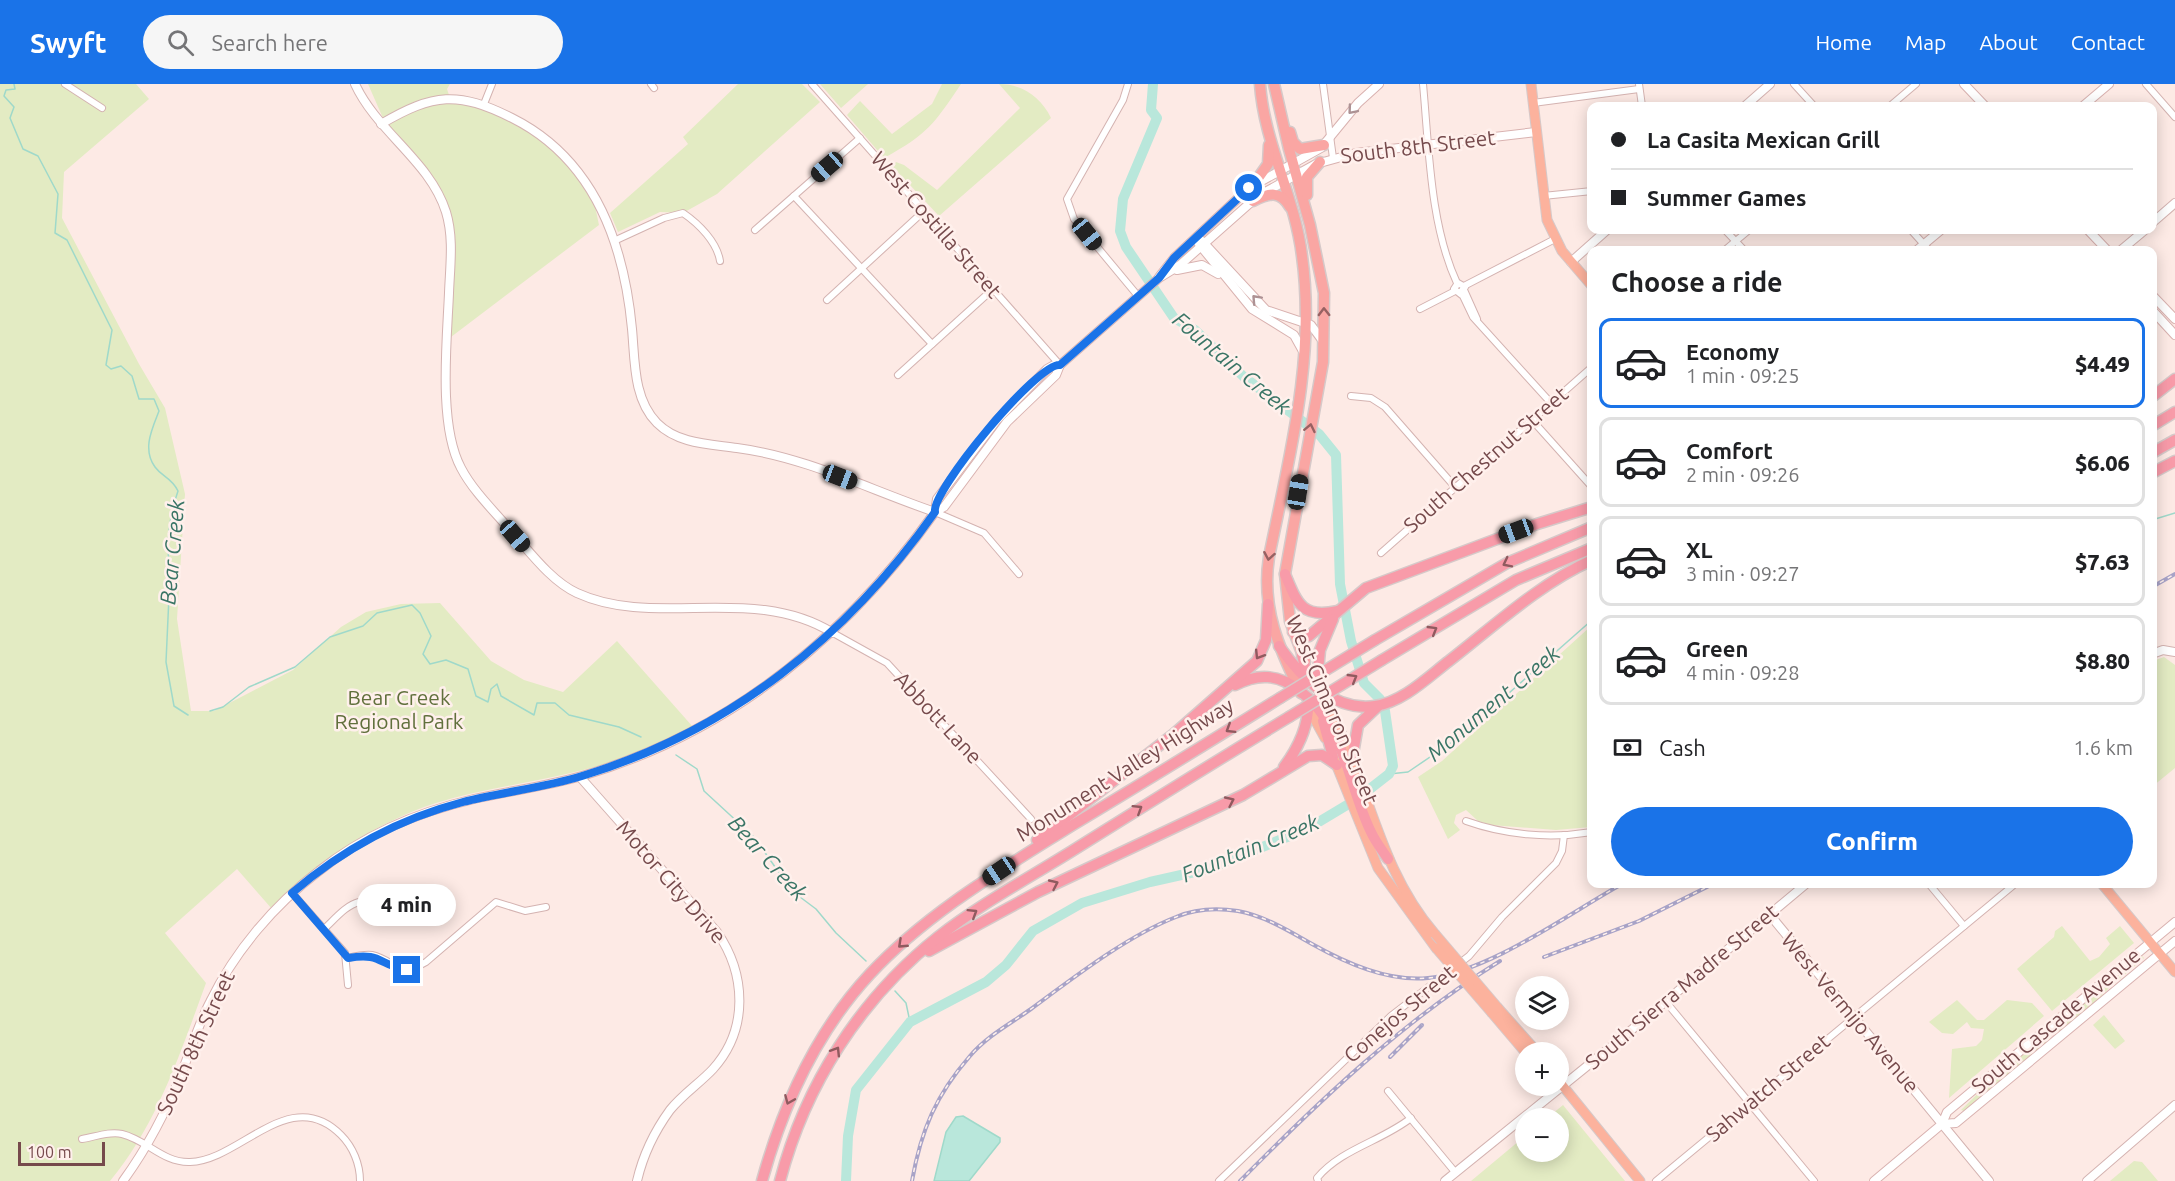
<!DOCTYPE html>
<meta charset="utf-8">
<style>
:root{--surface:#fff;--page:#f6f6f6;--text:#202124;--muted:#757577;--line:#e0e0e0;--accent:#1a73e8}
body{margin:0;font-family:Ubuntu,sans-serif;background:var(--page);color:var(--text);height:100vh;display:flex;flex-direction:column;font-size:22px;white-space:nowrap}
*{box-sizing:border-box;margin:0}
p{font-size:20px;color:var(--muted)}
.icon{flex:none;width:33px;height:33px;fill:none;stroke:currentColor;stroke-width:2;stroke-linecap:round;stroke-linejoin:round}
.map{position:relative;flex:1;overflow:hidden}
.side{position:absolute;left:1587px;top:162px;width:570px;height:642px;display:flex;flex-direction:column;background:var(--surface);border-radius:12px;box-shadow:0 3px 15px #0003}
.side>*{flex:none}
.banner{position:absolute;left:1587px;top:18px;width:570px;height:132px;border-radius:12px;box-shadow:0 3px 15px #0003;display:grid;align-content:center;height:132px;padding:0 24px;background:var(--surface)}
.fabs{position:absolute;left:1515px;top:892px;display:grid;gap:12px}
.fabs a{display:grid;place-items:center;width:54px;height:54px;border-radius:50%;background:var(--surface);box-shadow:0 3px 15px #0003;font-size:30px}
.scale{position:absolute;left:18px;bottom:15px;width:87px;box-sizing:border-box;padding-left:6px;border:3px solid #764a4c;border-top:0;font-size:16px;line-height:21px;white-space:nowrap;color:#764a4c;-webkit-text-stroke:4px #fff0ec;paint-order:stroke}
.end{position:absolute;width:27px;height:27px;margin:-14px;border:8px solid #1a73e8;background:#fff;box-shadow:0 0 0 3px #fff}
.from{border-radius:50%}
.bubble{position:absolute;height:42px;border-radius:21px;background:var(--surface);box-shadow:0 3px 15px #0003;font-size:20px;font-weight:800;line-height:42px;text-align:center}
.car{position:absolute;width:18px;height:36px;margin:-18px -9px;border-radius:8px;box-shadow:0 0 4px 2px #0007;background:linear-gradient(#222 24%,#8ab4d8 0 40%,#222 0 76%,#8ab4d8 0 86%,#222 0)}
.banner b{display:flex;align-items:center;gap:21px;height:57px;font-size:22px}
.banner b+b{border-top:2px solid var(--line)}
.banner i{width:15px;height:15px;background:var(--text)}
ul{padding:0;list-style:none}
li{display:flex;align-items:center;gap:18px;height:90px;margin:0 12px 9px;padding:0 12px;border:3px solid var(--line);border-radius:12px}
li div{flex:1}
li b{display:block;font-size:22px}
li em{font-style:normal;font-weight:800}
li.current{border-color:var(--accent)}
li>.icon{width:54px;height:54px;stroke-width:1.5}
h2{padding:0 24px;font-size:27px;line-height:72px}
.pay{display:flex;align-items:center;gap:15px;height:66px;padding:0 24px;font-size:22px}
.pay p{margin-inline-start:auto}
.button{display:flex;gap:12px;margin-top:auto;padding:12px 24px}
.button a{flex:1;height:69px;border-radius:36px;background:var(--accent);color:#fff;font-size:24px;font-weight:800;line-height:69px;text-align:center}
header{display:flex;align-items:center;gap:36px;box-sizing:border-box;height:84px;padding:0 30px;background:var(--accent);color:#fff}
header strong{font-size:28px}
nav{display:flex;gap:33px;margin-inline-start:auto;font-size:21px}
.search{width:420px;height:54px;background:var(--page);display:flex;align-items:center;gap:15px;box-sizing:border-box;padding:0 21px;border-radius:33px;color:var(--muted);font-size:22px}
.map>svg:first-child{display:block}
.green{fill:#e3ebc3}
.water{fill:#b9e7db;stroke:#9fd9ca;stroke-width:1.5}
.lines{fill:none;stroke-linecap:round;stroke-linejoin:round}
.stream{stroke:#9fd9ca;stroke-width:1.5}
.river{stroke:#b9e7db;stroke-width:10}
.minor-casing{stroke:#d4b3b1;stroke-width:8}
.tertiary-casing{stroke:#d4b3b1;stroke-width:10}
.secondary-casing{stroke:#d9b2b0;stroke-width:10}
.primary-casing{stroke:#d6c9c9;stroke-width:11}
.trunk-casing{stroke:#d6c9c9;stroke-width:13}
.motorway-casing{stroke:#d6c9c9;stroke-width:13}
.minor{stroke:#fff;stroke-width:6}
.tertiary{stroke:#fff;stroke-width:8}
.secondary{stroke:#fff;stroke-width:8}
.primary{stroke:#fcb29d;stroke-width:9}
.trunk{stroke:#faa6a3;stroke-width:10}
.motorway{stroke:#f89ba9;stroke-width:10}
.rail-casing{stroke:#a8a3c7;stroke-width:4}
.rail{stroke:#fff0ec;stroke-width:1.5;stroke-dasharray:4.5;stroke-linecap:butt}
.primary-bridge-casing{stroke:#d6c9c9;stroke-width:11;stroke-linecap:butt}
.motorway-bridge-casing{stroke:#d6c9c9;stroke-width:13;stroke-linecap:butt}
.primary-bridge{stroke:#fcb29d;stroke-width:9}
.motorway-bridge{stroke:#f89ba9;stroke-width:10}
.oneway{stroke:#ad9294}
.oneway2{stroke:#976162}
.oneway3{stroke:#905a5f}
.route{stroke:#1a73e8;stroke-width:8}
.labels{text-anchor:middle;stroke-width:5;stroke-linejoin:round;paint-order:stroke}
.street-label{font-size:21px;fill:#764a4c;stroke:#fff0ec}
.park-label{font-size:21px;fill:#61703c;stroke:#fff0ec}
.water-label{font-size:22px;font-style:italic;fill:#3a7566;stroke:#fff0ec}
</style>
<header>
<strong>Swyft</strong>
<div class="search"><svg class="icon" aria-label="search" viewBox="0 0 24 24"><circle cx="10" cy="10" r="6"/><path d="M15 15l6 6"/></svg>Search here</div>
<nav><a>Home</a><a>Map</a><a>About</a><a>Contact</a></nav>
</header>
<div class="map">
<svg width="2175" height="1097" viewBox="0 0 2175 1097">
<rect width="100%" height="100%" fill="#fdeae5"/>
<g class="green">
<path d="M0,0H136L149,15L64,88L62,134L139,280L165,324L185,410L177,535L191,627H214L293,586L341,543L366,528L401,520L440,519L491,577L524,596L563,608L617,557L693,643C658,661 621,677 583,686C534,699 483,704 436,719C372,740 319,777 272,825L237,785L165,849L206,899C181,967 157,1041 110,1097H0Z"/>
<path d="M368,0H450L447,5L450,14L462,15L540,50L592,108L599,141L447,256L448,137L432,99L390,50Z"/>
<path d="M738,0H802L820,18L717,110L683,129L660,128L618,148L610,129L688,60L683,53Z"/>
<path d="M820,0H868L841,24Z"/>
<path d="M942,0H961C934,40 928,50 884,74L847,31L860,17L892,50L932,20Z"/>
<path d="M999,0C1022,0 1041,13 1051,34L939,132L893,83L896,78L904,81L937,106L1020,24Z"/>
<path d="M1591,542V743L1556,746L1491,741L1478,737L1466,726L1456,731L1454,739L1460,746L1448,755L1418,693L1442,677Z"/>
<path d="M2164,573L2175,581V684L2153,702V577Z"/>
<path d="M2062,842L2090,877L2099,873L2110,860L2106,854L2120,842L2134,859L2052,927L2017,885L2054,853L2055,847Z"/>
<path d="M2141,871L2144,874L2109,904L2090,924L2057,949L2055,943Z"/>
<path d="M1957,916L1977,936H1984L2007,916L2032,919L2044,932L1949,1014L1952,965L1976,962L1982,956L1984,945L1971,944L1967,938L1953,950L1942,949L1929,938Z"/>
<path d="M2104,931L2125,957L2115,965L2093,941Z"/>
<path d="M2047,950L2051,956L1964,1027L1961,1026L2007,981Z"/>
<path d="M1563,1021L1625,1097H1471L1525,1052L1526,1068H1558V1035H1546Z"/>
<path d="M2134,1077L2142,1078L2158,1097H2110Z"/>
</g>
<path class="water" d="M963,1032L1000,1054V1058L969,1097H934L946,1048L956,1033Z"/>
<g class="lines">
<g class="stream">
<path d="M14,0L15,5L6,6L4,12L14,23L10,34L23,65L38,72L58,110L55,149L67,156L112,246L106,281L111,285L121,282L132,292L139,315H154L159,327C152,345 142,365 155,383C163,394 171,393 178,407C169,433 166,463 170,490L166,578L174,622L188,631"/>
<path d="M2152,436L2175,429"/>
<path d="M210,627L223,623L249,603L295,583L330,553L363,542L377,529L412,521L420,529L431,552L423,570L430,580L446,576L468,585L476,612L488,618L491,605L497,600L501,612L534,631L537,619H555L569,631L619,643L641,653"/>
<path d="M676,671L697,685L704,707L754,753L792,807L816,825L836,849L866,877"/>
<path d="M1389,690L1408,688L1458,654L1592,536"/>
<path d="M895,907L906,919L910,938"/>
</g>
<path class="river" d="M846,1097L848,1052L856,1006L910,938L986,898L1006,881L1033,847L1082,819L1150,798L1208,785L1307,745L1357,715L1389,690L1393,682L1385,627L1380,615L1364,599L1351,557L1340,500L1336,371L1319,350L1244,293L1195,246L1174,234L1126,163L1120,147L1123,115L1157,34L1151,26L1153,0"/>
<defs>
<g id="minor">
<path d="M65,0L102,24"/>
<path d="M651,0L654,4"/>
<path d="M812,0L1060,281"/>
<path d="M1128,0L1123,16L1067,115L1074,135L1138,212"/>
<path d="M1323,0L1333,74"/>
<path d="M1423,0C1429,64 1430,141 1457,199"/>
<path d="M1639,0L1642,22"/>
<path d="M1794,0L1814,22"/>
<path d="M2146,0L2175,33"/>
<path d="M1533,19L1639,5"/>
<path d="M484,20L492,0"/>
<path d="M1890,22L1916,0"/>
<path d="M794,112L932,260"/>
<path d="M1543,112L1592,107"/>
<path d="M755,146L860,54"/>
<path d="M1725,146L1744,166"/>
<path d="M1911,146L1929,166"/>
<path d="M614,157L664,134L683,129C699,140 717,158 720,177"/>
<path d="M1725,166L1749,146"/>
<path d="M1464,202L1555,155"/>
<path d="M1464,206L1477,235"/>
<path d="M1460,209L1465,203L1458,199L1454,205L1463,212L1473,233L1551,319"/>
<path d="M827,216L924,127"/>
<path d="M1420,225L1455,207"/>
<path d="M898,291L993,205"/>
<path d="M1351,312L1371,314L1385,323L1455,403"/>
<path d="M1532,336L1592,403"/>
<path d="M935,428L984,449L1019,490"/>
<path d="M1381,469L1592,283"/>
<path d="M833,549L887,579L1031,735"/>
<path d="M1466,737C1505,751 1550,755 1592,748"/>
<path d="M1929,800L1964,842"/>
<path d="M292,809L345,869L348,901"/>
<path d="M324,845C334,836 346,821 359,818C378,813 385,836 414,823"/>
<path d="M348,874C356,872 364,870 372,871C396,876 396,896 426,878L496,818L525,827L546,823"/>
<path d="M1666,918L1814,1097"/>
<path d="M1388,1007L1455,1088"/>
<path d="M82,1055C95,1053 109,1047 122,1050C147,1056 163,1079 190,1078C240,1077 290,999 341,1051C353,1063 360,1080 360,1097"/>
<path d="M1219,1097L1391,932L1469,872L1502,833L1556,779L1562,767L1564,751"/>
<path d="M1318,1097L1317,1094C1341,1065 1382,1057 1411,1034"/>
<path d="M1656,1097L2015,800"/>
</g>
<g id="tertiary">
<path d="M355,0C377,48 430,77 446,128C454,154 450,182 449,209C447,257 438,341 461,384C473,407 494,427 511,447C530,468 551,497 577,509C655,545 752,499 833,549"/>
<path d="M1745,22L1770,0"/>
<path d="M381,40C434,9 458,7 512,34C594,75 624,159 632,245C635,276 633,315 657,339C678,360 709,360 737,364C806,373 870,406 935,428"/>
<path d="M2152,139L2175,119"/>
<path d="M2121,166L2145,146"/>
<path d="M1571,178L1607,146"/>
<path d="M2152,570L2163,566L2175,568"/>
<path d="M580,693L717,848C746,890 749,945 713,985C700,999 683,1010 670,1026C654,1048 643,1071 637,1097"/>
<path d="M1770,831L1989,1097"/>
<path d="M1445,1097L1623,953L1806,800"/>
<path d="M2087,1097L2175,1021"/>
</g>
<g id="secondary">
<path d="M1964,0L1985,22"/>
<path d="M2083,22L2109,0"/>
<path d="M2088,146L2107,166"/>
<path d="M1202,157L1266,226L1311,241L1322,256"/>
<path d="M1199,160L1252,225L1294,251L1304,269"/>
<path d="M1917,166L1941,146"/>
<path d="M1177,186L1202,181L1218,190"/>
<path d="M1159,193L1174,174L1249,104L1321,64L1358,19L1379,0"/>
<path d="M2152,211L2175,235"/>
<path d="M2152,226L2175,251"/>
<path d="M935,428L937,415L996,337L1047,285L1054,281H1060"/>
<path d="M1942,1040L1956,1039L2175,857"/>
<path d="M123,1097C147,1064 166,1028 181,990C191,966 198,941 210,918C235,867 274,821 319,787C364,751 418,728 474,715C510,707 547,702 582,692C731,648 846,553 935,428L944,423L1007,338L1056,291L1060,281L1159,194L1180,181L1258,112L1316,80L1356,69L1536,48"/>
<path d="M1874,1097L1942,1040L1947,1028L2175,838"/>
</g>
<g id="primary">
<path d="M1531,0L1547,136L1562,167L1592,202"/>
<path d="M1320,607C1329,624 1339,642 1346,660C1373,726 1387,795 1435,850"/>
<path d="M1308,623L1325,654"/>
<path d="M1334,675L1378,784L1436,864"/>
<path d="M2102,800L2175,888"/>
<path d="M1498,924L1538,969"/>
<path d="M1492,929L1526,969"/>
<path d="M1558,996L1640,1097"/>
</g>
<g id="trunk">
<path d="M1260,0C1264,59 1295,113 1302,172C1316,273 1289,374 1269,473C1261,524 1279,565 1301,609"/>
<path d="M1274,0L1289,65L1310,141L1324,209L1323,278L1285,490L1290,537L1305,577"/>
<path d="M1290,48L1293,58L1300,65L1324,61"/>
<path d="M1254,100L1268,80L1269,61"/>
<path d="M1307,111V93L1320,78"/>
<path d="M1253,117C1269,109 1280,106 1290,123"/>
</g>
<g id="motorway">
<path d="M2152,313L2175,295"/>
<path d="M2152,342L2175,328"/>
<path d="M2152,369L2175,356"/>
<path d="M2152,389L2175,377"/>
<path d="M1285,490C1297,519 1302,535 1337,527"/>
<path d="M1293,548L1303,553L1309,552L1366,504L1537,440L1592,423"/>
<path d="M1375,556L1507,479L1592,443"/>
<path d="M1279,562C1301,593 1333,628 1375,622C1403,618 1428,593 1449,577C1494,542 1539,500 1592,476"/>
<path d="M1302,571L1308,595"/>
<path d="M1382,576L1516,496L1592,464"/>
<path d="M1317,598L1320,566L1333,535"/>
<path d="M1235,601C1258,589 1278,590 1299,606C1346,642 1347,699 1371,748C1375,757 1382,766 1388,775"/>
<path d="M1323,637L1333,673"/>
<path d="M1352,675L1358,641L1378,622"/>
<path d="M1284,683C1299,663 1310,639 1308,614"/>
<path d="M1037,756L1174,650L1257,577L1266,556L1268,520"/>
<path d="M929,867L1038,808L1243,711L1308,672L1322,671L1337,681"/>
<path d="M762,1097C783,1021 816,948 870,890C927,829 1001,786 1071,742C1141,700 1211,657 1280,614"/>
<path d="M780,1097C805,1001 860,915 938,853C979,821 1027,795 1072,767C1144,722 1216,677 1289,633"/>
</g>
</defs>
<use href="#minor" class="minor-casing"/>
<use href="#tertiary" class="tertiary-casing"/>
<use href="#secondary" class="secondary-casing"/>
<use href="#primary" class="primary-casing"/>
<use href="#trunk" class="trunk-casing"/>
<use href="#motorway" class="motorway-casing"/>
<use href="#minor" class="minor"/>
<use href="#tertiary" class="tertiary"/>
<use href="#secondary" class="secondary"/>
<use href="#primary" class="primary"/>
<use href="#trunk" class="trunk"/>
<use href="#motorway" class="motorway"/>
<defs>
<g id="rail">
<path d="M2152,503L2175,490"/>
<path d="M1544,873L1639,837L1713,800"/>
<path d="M1390,973L1422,941"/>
<path d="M912,1097C921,1046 936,1011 970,972C987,952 1010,940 1031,925C1073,894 1127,852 1176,833C1195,825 1218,824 1238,827C1265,832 1289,847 1312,860C1346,879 1388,898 1428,894C1489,888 1568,830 1622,800"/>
<path d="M1240,1097C1320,1016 1403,937 1500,877"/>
</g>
</defs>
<use href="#rail" class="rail-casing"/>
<use href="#rail" class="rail"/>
<defs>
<g id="primary-bridge">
<path d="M1435,850L1498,924"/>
<path d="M1436,864L1492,929"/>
</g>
<g id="motorway-bridge">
<path d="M1280,614L1375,556"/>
<path d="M1289,633L1382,576"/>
</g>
</defs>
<use href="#primary-bridge" class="primary-bridge-casing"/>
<use href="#motorway-bridge" class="motorway-bridge-casing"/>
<use href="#primary-bridge" class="primary-bridge"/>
<use href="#motorway-bridge" class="motorway-bridge"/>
</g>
<defs><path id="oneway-chevron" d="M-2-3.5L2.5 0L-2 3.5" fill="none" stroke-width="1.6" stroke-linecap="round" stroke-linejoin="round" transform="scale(1.5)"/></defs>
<g class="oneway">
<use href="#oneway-chevron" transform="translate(1352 26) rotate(130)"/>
<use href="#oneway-chevron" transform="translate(1256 215) rotate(-133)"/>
</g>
<g class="oneway2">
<use href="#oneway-chevron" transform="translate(1324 228) rotate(-91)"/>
<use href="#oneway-chevron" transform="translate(1310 344) rotate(-78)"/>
<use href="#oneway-chevron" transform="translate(1269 472) rotate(100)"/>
</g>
<g class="oneway3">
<use href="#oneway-chevron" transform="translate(1507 479) rotate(153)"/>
<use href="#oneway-chevron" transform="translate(1433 546) rotate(-31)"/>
<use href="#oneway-chevron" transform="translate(1259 571) rotate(122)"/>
<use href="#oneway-chevron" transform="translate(1353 594) rotate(-31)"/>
<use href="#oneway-chevron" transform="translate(1230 645) rotate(148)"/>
<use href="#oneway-chevron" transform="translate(1230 717) rotate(-25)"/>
<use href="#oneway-chevron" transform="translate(1138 725) rotate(-32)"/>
<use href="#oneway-chevron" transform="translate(1054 800) rotate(-25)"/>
<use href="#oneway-chevron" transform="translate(973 829) rotate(-32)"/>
<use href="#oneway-chevron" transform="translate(902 860) rotate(137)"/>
<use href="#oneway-chevron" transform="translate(836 967) rotate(-58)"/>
<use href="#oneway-chevron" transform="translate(789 1016) rotate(113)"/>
</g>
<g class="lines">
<path class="route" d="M407,886C378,881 382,868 348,874L292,809C343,765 398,735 463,718C502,708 543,704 582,692C730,647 847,553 935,428C931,407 1038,278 1060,281L1159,194L1174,174L1249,104"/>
</g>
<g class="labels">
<g class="street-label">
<text transform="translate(1418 63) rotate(-7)" y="7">South 8th Street</text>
<text transform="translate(936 141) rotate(49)" y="7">West Costilla Street</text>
<text transform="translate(1486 376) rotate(-41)" y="7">South Chestnut Street</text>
<text transform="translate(1332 626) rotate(67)" y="7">West Cimarron Street</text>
<text transform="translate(938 634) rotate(47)" y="7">Abbott Lane</text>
<text transform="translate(1125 686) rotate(-32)" y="7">Monument Valley Highway</text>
<text transform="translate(671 798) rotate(49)" y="7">Motor City Drive</text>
<text transform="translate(1682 903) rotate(-40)" y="7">South Sierra Madre Street</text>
<text transform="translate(1850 929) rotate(50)" y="7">West Vermijo Avenue</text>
<text transform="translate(1400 930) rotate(-40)" y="7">Conejos Street</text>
<text transform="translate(2056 937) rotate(-40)" y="7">South Cascade Avenue</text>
<text transform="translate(196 959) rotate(-65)" y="7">South 8th Street</text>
<text transform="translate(1768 1004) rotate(-40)" y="7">Sahwatch Street</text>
</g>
<g class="park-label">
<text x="399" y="621">Bear Creek<tspan x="399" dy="24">Regional Park</tspan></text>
</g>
<g class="water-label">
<text transform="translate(1232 279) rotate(40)" y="8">Fountain Creek</text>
<text transform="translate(172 468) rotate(-85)" y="8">Bear Creek</text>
<text transform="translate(1493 619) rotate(-40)" y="8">Monument Creek</text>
<text transform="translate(1250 764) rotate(-22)" y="8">Fountain Creek</text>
<text transform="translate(768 774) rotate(48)" y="8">Bear Creek</text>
</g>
</g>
</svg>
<div class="fabs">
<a><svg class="icon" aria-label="layers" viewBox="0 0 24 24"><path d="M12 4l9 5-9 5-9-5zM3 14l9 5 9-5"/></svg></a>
<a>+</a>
<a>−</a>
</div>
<div class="scale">100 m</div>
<i class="end from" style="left:1249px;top:104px"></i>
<i class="end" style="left:407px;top:886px"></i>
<div class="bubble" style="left:357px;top:800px;width:99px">4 min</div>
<i class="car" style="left:827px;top:83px;rotate:229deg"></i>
<i class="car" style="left:1087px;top:150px;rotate:141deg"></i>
<i class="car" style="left:840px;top:393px;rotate:111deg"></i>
<i class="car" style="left:1298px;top:408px;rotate:9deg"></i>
<i class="car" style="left:1516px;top:447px;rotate:250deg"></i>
<i class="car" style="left:515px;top:452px;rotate:139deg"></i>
<i class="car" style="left:999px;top:787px;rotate:236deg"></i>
<div class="banner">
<b><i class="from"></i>La Casita Mexican Grill</b>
<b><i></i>Summer Games</b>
</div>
<section class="side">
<h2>Choose a ride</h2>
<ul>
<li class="current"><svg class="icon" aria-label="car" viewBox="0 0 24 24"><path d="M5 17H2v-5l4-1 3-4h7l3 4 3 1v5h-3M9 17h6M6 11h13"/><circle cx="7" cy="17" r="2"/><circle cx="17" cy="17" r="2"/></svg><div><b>Economy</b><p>1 min · 09:25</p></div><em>$4.49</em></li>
<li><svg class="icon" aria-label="car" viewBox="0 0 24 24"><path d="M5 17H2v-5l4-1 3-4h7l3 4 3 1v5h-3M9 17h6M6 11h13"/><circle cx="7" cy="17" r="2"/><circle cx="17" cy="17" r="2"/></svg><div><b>Comfort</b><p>2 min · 09:26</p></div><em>$6.06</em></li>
<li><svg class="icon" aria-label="car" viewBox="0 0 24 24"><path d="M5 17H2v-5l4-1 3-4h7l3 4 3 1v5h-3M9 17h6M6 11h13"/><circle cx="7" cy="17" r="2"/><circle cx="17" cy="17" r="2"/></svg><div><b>XL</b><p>3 min · 09:27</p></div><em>$7.63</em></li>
<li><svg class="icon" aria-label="car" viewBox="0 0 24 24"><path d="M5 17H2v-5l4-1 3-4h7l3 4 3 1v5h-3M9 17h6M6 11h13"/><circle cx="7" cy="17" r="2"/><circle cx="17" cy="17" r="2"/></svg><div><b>Green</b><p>4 min · 09:28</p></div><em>$8.80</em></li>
</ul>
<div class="pay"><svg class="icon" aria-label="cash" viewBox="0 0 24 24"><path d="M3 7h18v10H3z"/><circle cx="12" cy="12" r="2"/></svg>Cash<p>1.6 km</p></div>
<div class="button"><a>Confirm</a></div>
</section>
</div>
